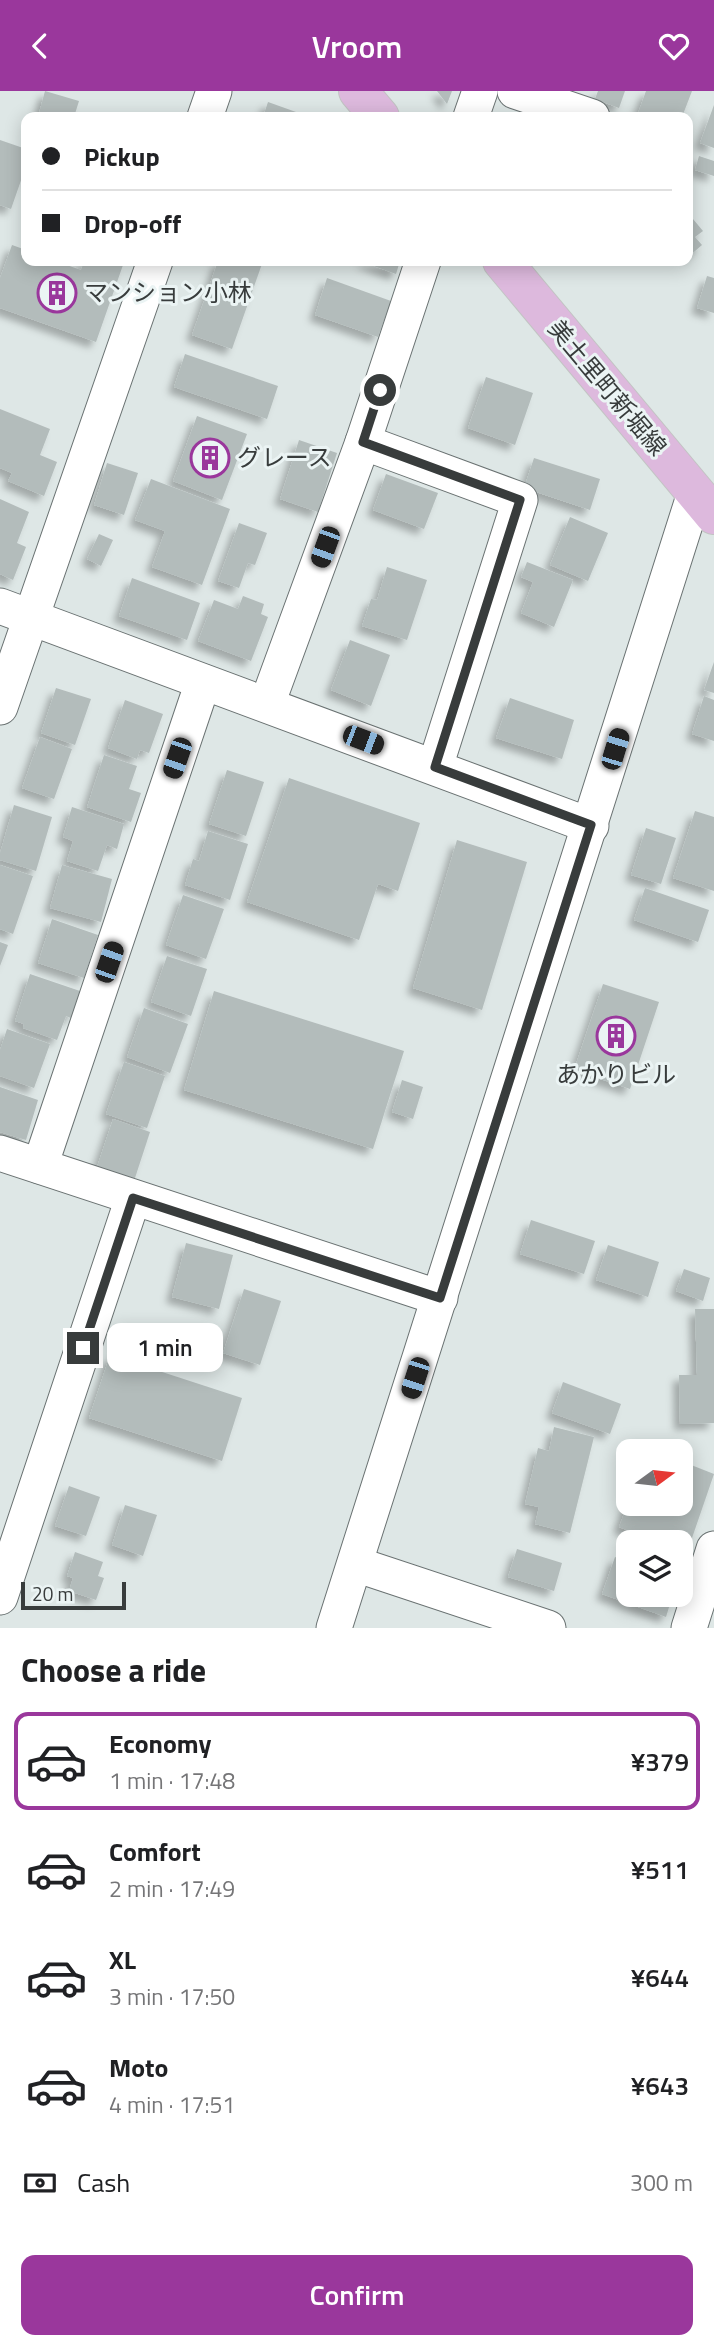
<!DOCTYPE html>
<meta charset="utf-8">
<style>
:root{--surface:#fff;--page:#f6f6f6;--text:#202124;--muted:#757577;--line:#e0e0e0;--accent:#9a379c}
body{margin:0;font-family:"Titillium Web","Noto Sans JP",sans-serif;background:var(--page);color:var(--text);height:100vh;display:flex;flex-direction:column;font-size:26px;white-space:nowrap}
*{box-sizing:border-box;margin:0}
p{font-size:23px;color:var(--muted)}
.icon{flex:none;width:38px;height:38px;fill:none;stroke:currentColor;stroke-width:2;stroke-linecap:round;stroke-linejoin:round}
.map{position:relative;height:1537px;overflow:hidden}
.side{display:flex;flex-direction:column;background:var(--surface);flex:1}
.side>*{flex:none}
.guide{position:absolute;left:21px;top:21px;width:672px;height:154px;border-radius:14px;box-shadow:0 4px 18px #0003;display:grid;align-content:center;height:154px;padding:0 21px;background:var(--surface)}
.needle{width:46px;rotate:75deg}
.tools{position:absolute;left:616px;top:1348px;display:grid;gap:14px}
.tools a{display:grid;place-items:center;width:77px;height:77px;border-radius:14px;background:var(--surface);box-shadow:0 4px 18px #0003;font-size:35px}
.scale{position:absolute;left:21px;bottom:18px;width:105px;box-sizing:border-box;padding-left:7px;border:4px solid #383c3c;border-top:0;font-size:19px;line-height:24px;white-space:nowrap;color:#383c3c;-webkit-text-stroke:5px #ebf4f4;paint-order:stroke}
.end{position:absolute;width:32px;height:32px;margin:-16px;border:9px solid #383c3c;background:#fff;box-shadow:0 0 0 4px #fff}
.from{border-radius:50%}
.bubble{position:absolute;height:49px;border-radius:14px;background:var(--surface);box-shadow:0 4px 18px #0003;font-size:23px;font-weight:600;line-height:49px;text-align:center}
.car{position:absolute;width:21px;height:42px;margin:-21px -10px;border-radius:9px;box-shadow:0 0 5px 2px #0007;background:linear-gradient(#222 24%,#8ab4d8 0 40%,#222 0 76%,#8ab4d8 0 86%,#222 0)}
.guide b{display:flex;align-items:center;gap:24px;height:66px;font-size:26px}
.guide b+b{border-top:2px solid var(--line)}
.guide i{width:18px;height:18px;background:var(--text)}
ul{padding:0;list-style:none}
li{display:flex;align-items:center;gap:21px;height:98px;margin:0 14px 10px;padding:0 7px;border:4px solid transparent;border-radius:14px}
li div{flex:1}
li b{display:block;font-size:26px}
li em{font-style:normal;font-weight:600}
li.selected{border-color:var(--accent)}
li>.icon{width:63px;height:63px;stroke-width:1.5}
h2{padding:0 21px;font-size:32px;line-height:84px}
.pay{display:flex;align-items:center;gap:18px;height:77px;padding:0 21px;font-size:26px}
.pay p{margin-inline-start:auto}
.primary-button{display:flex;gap:14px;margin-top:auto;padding:14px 21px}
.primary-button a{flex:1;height:80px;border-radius:14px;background:var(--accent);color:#fff;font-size:28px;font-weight:600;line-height:80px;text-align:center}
header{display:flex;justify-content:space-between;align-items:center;height:91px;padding:0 21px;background:var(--accent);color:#fff;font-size:32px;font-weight:600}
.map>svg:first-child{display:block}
.building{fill:#b3bcbb;filter:url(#shadow)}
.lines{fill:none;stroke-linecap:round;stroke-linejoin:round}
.minor-casing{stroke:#6a7272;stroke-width:37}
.major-casing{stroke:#c3c4c4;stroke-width:40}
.minor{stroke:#fff;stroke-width:35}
.major{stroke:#ddb9dd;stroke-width:38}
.route{stroke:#383c3c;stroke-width:9}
.labels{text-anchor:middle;stroke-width:6;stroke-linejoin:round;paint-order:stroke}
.poi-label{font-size:24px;fill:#383c3c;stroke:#ebf4f4;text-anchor:start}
.street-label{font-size:24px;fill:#383c3c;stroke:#ebf4f4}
</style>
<header><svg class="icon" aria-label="back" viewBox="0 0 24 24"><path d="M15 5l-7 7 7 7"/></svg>Vroom<svg class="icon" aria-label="heart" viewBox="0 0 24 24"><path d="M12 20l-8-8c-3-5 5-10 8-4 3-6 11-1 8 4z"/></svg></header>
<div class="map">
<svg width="714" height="1537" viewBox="0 0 714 1537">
<defs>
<filter id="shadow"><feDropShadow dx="-6" dy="6" stdDeviation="3.5" flood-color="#0004"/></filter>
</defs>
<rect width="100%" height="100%" fill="#dee7e6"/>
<g class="building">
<path d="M45,0L79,10L74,26H38Z"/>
<path d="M437,0H452L447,13Z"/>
<path d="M598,0H625L619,17L595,8Z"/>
<path d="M646,0H692L682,26H641L637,25Z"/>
<path d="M268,11L310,26H263Z"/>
<path d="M714,14V57L700,52Z"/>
<path d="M0,49L26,58V75L11,118L0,114Z"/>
<path d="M699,65L714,70V85L695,79Z"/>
<path d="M688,122L703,140L695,146L702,154L688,166Z"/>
<path d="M12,154L26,159V170H55L81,179L84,170H112L123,174L96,251L0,217V187Z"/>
<path d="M218,170H263L232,258L192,244Z"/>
<path d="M360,170H400L396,183Z"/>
<path d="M707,185L714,187V222L697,217Z"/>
<path d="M327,187L391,210L378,246L315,224Z"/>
<path d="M185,263L278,295L267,328L174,296Z"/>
<path d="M486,286L533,302L515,354L468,337Z"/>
<path d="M0,318L50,338L40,364L57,371L44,405L8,390L12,382L0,377Z"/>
<path d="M197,325L247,343L222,409L173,390Z"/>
<path d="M299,349L337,362L318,421L280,408Z"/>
<path d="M534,367L600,388L590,419L524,397Z"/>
<path d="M107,372L138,382L124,424L94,414Z"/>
<path d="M386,383L438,402L424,438L373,419Z"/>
<path d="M151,388L230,418L202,494L152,476L165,440L135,429Z"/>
<path d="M0,408L29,421L17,452L26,456L13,489L0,483Z"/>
<path d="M570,426L608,442L588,490L550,474Z"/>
<path d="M239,432L267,442L255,474L248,472L239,497L218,490Z"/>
<path d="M99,443L113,449L101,475L87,468Z"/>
<path d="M527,471L573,489L554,536L521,522L533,491L521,486Z"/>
<path d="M387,476L427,489L407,549L362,535L371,508L377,509Z"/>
<path d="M132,487L200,512L187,549L119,525Z"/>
<path d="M243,505L264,513L261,523L268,526L251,570L198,550L214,509L238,518Z"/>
<path d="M350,549L390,564L371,615L331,599Z"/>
<path d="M714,571V602L704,599Z"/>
<path d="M56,597L91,608L75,654L41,642Z"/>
<path d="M704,605L714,609V650L692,643Z"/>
<path d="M510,607L574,629L562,668L496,647Z"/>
<path d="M125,609L163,623L149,662L140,659L137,668L108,657Z"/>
<path d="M40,646L72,658L54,708L22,697Z"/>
<path d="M104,664L137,675L129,698L141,702L131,731L87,716Z"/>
<path d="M227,679L264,691L246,745L209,733Z"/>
<path d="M289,687L420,732L398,800L378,793L359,849L247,811Z"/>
<path d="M14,714L52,726L36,780L0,769V762Z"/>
<path d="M72,716L124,733L117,758L107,754L98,780L67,770L73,750L63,746Z"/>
<path d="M695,720L714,726V800L673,787Z"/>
<path d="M646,737L676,747L661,793L631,784Z"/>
<path d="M208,740L248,753L230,809L185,794L193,768L199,770Z"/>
<path d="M457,749L527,771L482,919L413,897Z"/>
<path d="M0,774L33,785L13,843L0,838Z"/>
<path d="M62,774L112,788L101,831L50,817Z"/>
<path d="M645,797L709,819L698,851L634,829Z"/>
<path d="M183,804L224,818L206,868L166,854Z"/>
<path d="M52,828L98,844L84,887L38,872Z"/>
<path d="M0,851L8,854L0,875Z"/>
<path d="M167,865L207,878L191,925L151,911Z"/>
<path d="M30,883L80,900L71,927L66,925L57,949L23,937L24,933L15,930Z"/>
<path d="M603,893L659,911L630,998L574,979Z"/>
<path d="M214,900L404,960L373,1058L184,999Z"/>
<path d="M144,917L188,933L170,982L127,966Z"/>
<path d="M7,938L50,953L34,997L0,985V959Z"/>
<path d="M124,971L165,985L147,1037L106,1023Z"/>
<path d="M402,989L423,996L413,1028L392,1021Z"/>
<path d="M0,996L38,1009L26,1049L0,1041Z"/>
<path d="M113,1028L150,1041L134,1090L97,1076Z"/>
<path d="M531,1129L595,1150L584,1183L520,1163Z"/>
<path d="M186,1152L233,1164L219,1218L172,1206Z"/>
<path d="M608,1154L659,1171L648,1206L596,1189Z"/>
<path d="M684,1178L710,1187L703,1210L676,1200Z"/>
<path d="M244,1198L281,1210L260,1274L223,1262Z"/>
<path d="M695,1218H714V1332L680,1333L679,1284H697Z"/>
<path d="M110,1264L242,1307L222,1370L89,1327Z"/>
<path d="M563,1291L621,1313L610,1343L552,1322Z"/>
<path d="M554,1336L594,1346L570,1442L535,1433L539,1416L525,1413L538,1357L549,1360Z"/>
<path d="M681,1370L714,1383L681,1479V1451H642L644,1446L619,1436L628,1412H676L692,1417L681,1412Z"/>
<path d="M69,1395L100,1406L86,1445L55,1435Z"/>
<path d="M125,1414L157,1424L143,1465L112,1454Z"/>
<path d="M517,1458L562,1472L554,1500L508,1486Z"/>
<path d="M75,1461L103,1471L98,1485L104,1487L96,1509L69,1500L73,1487L67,1485Z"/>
<path d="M615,1466L628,1471V1503H673L666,1526L602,1503Z"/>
</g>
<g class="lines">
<defs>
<g id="minor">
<path d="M515,0L592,26"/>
<path d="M205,26L214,0"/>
<path d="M471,26L480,0"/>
<path d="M363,351L520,409L435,676"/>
<path d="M0,515L591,735"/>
<path d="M267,613L363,351L423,170"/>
<path d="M0,616L155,170"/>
<path d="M0,1062L440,1207"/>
<path d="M40,1075L203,591"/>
<path d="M355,1473L548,1537"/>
<path d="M0,1506L133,1107"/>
<path d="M334,1537L695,402"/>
<path d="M689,1537L714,1458"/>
</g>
<g id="major">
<path d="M358,0L380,26"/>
<path d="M502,170L714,424"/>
</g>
</defs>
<use href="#minor" class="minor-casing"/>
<use href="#major" class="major-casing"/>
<use href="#minor" class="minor"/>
<use href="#major" class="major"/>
</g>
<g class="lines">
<path class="route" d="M83,1257L133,1107L440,1207L591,734L435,676L520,409L363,351L380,299"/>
</g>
<defs>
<symbol id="building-ring" viewBox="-11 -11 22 22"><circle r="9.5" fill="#ebf4f4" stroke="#9a379c" stroke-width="1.5"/><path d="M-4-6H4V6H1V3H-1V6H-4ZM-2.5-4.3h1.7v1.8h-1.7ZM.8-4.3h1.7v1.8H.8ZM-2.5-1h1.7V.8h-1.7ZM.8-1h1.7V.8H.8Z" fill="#9a379c"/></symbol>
</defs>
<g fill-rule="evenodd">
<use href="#building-ring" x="35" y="180" width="44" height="44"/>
<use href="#building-ring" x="188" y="345" width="44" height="44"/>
<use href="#building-ring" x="594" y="923" width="44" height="44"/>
</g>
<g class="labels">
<g class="poi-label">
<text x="84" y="210">マンション小林</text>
<text x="237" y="375">グレース</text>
<text x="616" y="992" text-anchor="middle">あかりビル</text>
</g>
<g class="street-label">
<text transform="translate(607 297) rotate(50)" y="8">美土里町新堀線</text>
</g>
</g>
</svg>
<div class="tools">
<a><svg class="needle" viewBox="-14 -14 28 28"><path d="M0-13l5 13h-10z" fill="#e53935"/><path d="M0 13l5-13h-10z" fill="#757577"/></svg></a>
<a><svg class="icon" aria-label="layers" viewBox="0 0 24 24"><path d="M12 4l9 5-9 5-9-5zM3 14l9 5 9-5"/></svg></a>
</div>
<div class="scale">20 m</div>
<i class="end from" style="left:380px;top:299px"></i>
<i class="end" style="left:83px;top:1257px"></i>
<div class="bubble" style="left:107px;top:1232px;width:116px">1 min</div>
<i class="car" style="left:325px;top:456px;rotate:200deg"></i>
<i class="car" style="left:363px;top:649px;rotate:111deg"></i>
<i class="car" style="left:615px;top:658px;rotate:17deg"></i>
<i class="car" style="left:177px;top:667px;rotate:199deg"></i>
<i class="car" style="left:109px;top:871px;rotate:19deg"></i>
<i class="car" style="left:415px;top:1287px;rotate:198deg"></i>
<div class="guide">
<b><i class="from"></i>Pickup</b>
<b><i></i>Drop-off</b>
</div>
</div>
<section class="side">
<h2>Choose a ride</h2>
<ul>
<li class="selected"><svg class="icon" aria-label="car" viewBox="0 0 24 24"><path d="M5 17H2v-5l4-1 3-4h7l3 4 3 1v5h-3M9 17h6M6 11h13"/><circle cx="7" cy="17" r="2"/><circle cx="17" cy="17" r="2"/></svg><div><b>Economy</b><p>1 min · 17:48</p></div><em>¥379</em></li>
<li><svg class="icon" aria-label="car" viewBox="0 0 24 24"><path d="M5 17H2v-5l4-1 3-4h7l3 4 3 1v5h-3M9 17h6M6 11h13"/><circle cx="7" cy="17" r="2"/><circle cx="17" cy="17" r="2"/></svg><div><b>Comfort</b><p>2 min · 17:49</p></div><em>¥511</em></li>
<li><svg class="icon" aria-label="car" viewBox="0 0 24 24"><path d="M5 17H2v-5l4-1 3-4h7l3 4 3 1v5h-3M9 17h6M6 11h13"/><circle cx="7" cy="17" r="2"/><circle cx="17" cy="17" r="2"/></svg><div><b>XL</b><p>3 min · 17:50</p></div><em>¥644</em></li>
<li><svg class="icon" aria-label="car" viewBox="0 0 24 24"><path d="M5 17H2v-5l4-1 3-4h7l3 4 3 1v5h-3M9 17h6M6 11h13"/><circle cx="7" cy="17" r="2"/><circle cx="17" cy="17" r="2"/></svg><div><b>Moto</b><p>4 min · 17:51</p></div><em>¥643</em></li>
</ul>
<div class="pay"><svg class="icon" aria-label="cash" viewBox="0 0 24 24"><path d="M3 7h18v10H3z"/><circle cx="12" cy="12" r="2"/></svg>Cash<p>300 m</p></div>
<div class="primary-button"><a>Confirm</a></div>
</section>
